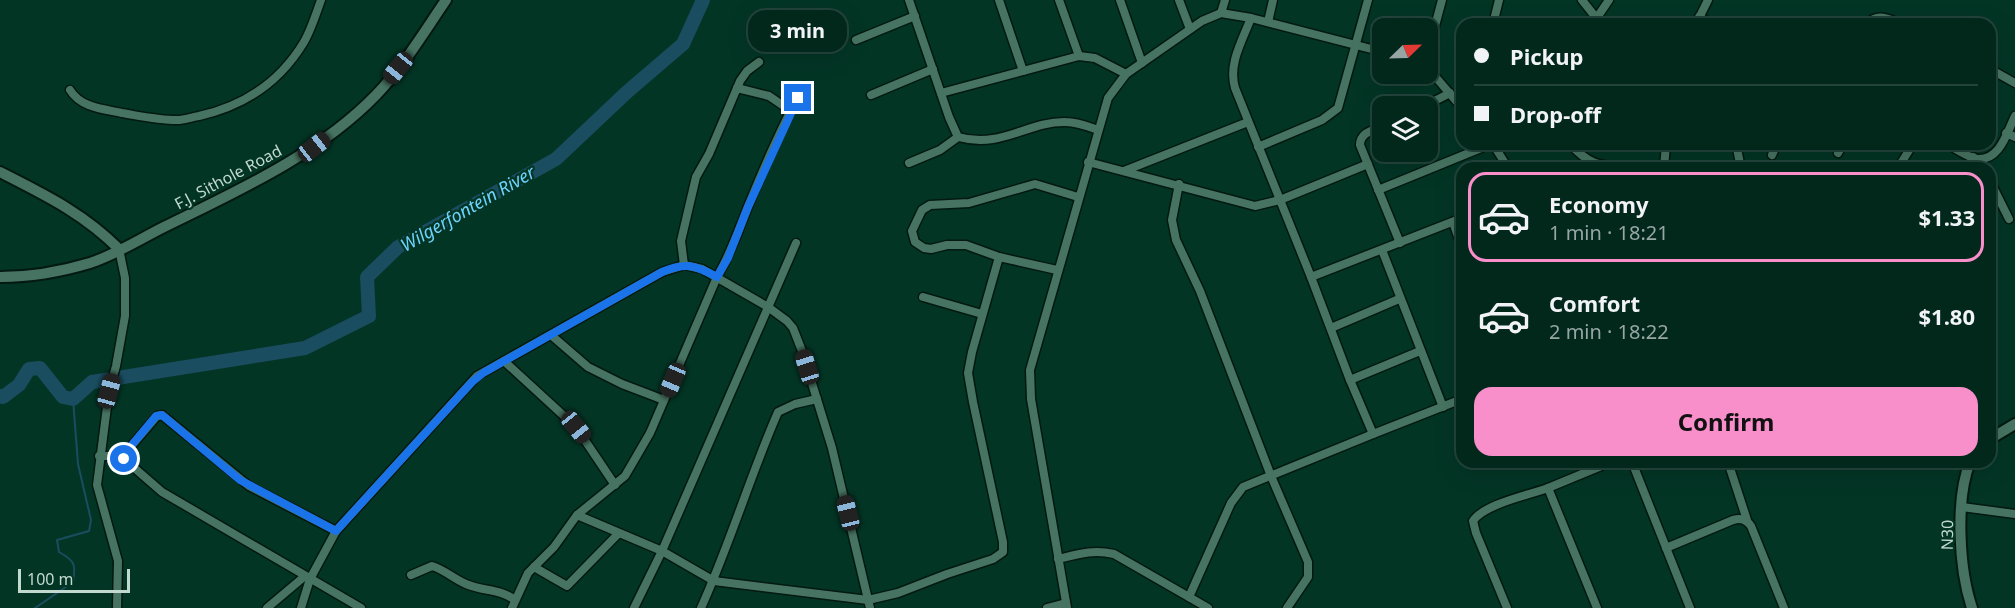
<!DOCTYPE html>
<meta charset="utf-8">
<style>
:root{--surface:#02281c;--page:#0c3025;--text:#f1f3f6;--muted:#96a6a3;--line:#23443b;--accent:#f98fca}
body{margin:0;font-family:"Noto Sans",sans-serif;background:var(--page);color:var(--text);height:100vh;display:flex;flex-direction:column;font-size:22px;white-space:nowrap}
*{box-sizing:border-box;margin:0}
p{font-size:20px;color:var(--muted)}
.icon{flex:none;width:33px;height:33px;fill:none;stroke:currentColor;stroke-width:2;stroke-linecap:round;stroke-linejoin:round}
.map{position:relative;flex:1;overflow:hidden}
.drawer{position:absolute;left:1456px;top:162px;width:540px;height:306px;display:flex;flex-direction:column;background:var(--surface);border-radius:18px;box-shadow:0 6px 24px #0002,0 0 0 2px var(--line)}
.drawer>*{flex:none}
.top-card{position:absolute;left:1456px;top:18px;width:540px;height:132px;border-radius:18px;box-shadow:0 6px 24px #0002,0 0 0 2px var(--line);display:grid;align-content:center;height:132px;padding:0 18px;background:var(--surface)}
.needle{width:39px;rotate:67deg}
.buttons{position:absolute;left:1372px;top:18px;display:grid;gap:12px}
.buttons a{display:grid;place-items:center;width:66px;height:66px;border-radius:12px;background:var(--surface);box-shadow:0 6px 24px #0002,0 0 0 2px var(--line);font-size:30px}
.scale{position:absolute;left:18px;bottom:15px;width:112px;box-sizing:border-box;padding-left:6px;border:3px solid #c2d9cf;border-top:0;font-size:16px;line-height:21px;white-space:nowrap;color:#c2d9cf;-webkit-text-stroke:4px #033525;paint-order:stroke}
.end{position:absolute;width:27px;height:27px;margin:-14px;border:8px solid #1a73e8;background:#fff;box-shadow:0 0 0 3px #fff}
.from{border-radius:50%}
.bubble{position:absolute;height:42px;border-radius:18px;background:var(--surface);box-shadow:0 6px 24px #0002,0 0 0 2px var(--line);font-size:20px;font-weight:700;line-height:42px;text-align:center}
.car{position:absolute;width:18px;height:36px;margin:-18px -9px;border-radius:8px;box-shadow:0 0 4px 2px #0007;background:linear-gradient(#222 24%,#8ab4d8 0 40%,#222 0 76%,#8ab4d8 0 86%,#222 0)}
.top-card b{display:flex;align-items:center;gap:21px;height:57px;font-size:22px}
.top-card b+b{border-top:2px solid var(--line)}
.top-card i{width:15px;height:15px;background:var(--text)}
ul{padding:10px 0 0;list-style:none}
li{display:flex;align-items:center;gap:18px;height:90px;margin:0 12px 9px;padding:0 6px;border:3px solid transparent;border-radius:18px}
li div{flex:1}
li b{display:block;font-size:22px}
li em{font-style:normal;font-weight:700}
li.on{border-color:var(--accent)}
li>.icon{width:54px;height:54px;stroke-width:1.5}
.button{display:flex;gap:12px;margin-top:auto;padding:12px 18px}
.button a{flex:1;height:69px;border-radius:18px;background:var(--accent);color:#111;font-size:24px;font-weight:700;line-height:69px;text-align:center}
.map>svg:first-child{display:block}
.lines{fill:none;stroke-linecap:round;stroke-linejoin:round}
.stream{stroke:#1a4d60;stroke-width:2}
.river{stroke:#1a4d60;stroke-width:14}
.minor-casing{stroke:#031911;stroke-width:11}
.tertiary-casing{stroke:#031911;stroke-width:14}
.minor{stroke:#477462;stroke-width:8}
.tertiary{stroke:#477462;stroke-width:10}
.route{stroke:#1a73e8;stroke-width:8}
.labels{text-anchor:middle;stroke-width:4.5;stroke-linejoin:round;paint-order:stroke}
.street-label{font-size:16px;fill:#c2d9cf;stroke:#033525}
.water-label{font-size:18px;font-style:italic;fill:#6dd3fc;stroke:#033525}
</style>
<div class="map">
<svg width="2015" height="608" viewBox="0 0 2015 608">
<rect width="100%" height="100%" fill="#033525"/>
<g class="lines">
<path class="stream" d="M35,608L73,582C76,564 75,561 59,552L57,540L89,531L91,520L78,464L73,399"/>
<path class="river" d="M0,396L3,397L19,385L29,369L40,368L63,397L73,399L92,382L305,348L369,316L367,277L398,247L556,159L627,92L683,44L703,0"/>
<defs>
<g id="minor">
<path d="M909,0L949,117L958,137C1003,149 1027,121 1066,122C1077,122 1087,126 1098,130"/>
<path d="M999,0L1023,71"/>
<path d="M1059,0L1079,56"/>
<path d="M1120,0L1142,63"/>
<path d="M1179,0L1190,29"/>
<path d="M1582,0L1601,24"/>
<path d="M1221,13L1225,0"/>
<path d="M1699,17L1713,24"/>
<path d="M1251,18C1242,41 1228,64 1235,88L1311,277L1350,380L1373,434"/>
<path d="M1268,22L1273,0"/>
<path d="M1594,22L1609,0"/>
<path d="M1493,24L1499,0"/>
<path d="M1696,24L1708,0"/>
<path d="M1867,24C1877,13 1888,18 1901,24"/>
<path d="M856,40L915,16"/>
<path d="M1428,52L1442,0"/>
<path d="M1428,68L1462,108"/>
<path d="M1990,69L2015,83"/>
<path d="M737,88L769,96L791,111"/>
<path d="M70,90C81,108 104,109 122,113C140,116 158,120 177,120C184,120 192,117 199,116C244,106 280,82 304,42C311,30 316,14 321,0"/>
<path d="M941,93L1079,56L1095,58L1126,74"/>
<path d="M871,95L933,69"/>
<path d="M1425,106L1450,93"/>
<path d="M1383,126C1374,130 1360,132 1360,145L1400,243"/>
<path d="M2006,133L2015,137"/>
<path d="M1493,144L1508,168"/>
<path d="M1570,144C1591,167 1601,165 1630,168"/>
<path d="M1736,144L1741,168"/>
<path d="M1947,144C1956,149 1967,157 1977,159C2000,161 2007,132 2015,116"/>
<path d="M1258,147L1322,120L1338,108L1368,0"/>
<path d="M1838,153L1843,144"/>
<path d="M1772,155L1777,144"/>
<path d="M1088,162L1255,206L1280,200L1368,164"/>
<path d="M909,163L940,150L958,137"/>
<path d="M1664,168L1666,144"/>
<path d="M1898,168L1913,144"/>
<path d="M1968,168L1973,157"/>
<path d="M1124,171L1248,122"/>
<path d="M1990,181L2009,219"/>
<path d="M1179,184L1172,220L1176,240L1200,291L1271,476L1308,562V577L1287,608"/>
<path d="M1378,190L1491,144"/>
<path d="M1453,222L1462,248"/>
<path d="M1382,250L1443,407"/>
<path d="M684,265L681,241L696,177L709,154L740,81L747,71L759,62"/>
<path d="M1057,270L999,257L966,245H947L931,249L924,248L915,242L912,231L922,210L930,205L969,203L1035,184L1078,197"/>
<path d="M1311,277L1462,218"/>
<path d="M923,297L982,314"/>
<path d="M1331,328L1399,299"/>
<path d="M551,335L588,367L622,384L664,400"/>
<path d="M504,361L576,427L615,485"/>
<path d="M1350,380L1420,351"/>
<path d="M99,456H113L124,459L162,492L361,608"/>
<path d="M121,458L157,416L162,415L249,486L336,531"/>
<path d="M1632,462L1690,608"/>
<path d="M1728,462L1747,520"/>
<path d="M1962,507L2015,514"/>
<path d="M577,515L662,551L714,581L868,600L898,593L947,574L993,559L1003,552V542L973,402L968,373L972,352L999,257"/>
<path d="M1666,548L1733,520C1741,518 1746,519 1751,526L1784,608"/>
<path d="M1058,559C1078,554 1093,549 1114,554L1208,608"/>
<path d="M534,567L567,586L618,534"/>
<path d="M411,575L432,566C445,570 454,579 466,584C485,592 498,588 515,600"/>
<path d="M1189,597L1231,503L1243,487L1373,434L1462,399"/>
<path d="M117,608L118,561L97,485L109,391L116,366L125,316V278L119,249"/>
<path d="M267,608L305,576"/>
<path d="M301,608L310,579L336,531L477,376L662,272L684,265L702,269L768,307L787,321L793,328L802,351L832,448L870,608"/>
<path d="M512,608L528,573L554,547L577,515L625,476L650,433L717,277C730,255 738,232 747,209C764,167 782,125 804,86"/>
<path d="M634,608L662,551L796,243"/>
<path d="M701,608C730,544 750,476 778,412L795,404L817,399"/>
<path d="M1047,608L1066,603"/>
<path d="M1067,608L1031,399L1030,370L1108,98L1126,74L1202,21L1221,13L1251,18L1383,52"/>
<path d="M1507,608L1476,533L1473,521C1484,504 1529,495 1548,488"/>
<path d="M1597,608L1548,488L1611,462"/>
</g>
<g id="tertiary">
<path d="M0,172C45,195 83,213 119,249"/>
<path d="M0,277C31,277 60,272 90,263C115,255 140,239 164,227C237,191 318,155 376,95C403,67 424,32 446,0"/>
<path d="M1990,439L2015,424"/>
<path d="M1970,462C1955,500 1959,569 1972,608"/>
</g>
</defs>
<use href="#minor" class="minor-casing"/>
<use href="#tertiary" class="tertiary-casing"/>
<use href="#minor" class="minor"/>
<use href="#tertiary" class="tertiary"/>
</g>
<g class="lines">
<path class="route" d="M124,459L121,458L156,416L162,415L240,480L336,531L472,382L483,373L662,272C686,262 695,265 717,277L728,258L748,207L798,98"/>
</g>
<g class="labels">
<g class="street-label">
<text transform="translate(228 177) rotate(-28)" y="6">F.J. Sithole Road</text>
<text transform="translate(1947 535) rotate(-89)" y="6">N30</text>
</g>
<g class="water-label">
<text transform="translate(468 209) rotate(-30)" y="6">Wilgerfontein River</text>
</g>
</g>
</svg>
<div class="buttons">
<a><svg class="needle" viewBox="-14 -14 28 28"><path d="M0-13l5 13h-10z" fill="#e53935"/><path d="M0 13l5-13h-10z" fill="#96a6a3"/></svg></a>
<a><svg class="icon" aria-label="layers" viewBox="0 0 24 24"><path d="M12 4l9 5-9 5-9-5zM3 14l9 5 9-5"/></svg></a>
</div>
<div class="scale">100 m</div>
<i class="end from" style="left:124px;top:459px"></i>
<i class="end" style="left:798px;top:98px"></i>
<div class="bubble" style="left:748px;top:10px;width:99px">3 min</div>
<i class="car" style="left:398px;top:68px;rotate:219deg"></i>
<i class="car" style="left:314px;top:147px;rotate:52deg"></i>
<i class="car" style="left:807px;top:367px;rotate:343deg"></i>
<i class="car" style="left:673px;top:380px;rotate:203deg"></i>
<i class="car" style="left:109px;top:391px;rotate:15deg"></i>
<i class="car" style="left:576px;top:427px;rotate:141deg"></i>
<i class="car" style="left:848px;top:513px;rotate:346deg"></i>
<div class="top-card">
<b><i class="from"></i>Pickup</b>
<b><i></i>Drop-off</b>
</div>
<section class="drawer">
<ul>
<li class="on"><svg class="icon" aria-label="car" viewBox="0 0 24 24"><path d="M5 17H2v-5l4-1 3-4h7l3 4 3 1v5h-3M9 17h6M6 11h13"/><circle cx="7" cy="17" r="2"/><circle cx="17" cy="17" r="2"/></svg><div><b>Economy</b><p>1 min · 18:21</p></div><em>$1.33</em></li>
<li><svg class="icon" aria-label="car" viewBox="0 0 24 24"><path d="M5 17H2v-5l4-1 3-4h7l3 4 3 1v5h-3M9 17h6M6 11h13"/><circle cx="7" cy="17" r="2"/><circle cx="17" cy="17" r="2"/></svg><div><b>Comfort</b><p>2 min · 18:22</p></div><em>$1.80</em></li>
</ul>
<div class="button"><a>Confirm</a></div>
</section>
</div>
